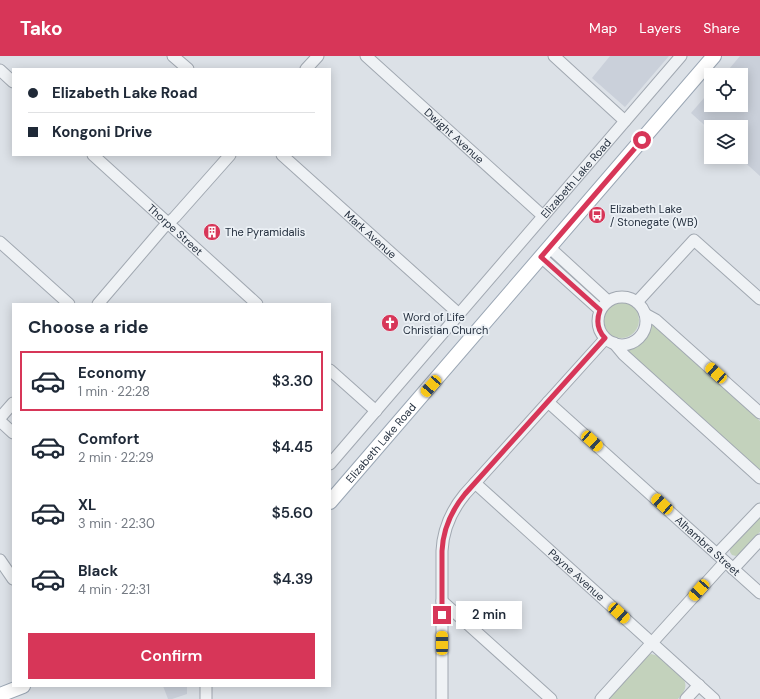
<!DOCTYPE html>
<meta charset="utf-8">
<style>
:root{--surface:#fff;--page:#f2f2f3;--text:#1f2937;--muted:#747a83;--line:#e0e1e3;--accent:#d73658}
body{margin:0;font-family:"DM Sans",sans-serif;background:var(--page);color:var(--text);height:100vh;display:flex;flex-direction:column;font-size:15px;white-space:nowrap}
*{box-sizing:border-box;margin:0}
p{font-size:13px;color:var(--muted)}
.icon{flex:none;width:22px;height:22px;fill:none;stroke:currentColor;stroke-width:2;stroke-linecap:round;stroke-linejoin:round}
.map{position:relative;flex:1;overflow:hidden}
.sheet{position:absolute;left:12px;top:247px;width:319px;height:384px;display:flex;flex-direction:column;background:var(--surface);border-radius:0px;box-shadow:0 2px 10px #0003}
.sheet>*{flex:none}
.banner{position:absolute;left:12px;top:12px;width:319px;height:88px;border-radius:0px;box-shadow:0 2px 10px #0003;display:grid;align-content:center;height:88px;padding:0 16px;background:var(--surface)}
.fabs{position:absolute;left:704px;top:12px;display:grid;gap:8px}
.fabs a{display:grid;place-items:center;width:44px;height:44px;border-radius:0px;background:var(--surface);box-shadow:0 2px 10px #0003;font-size:20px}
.end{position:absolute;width:18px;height:18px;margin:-9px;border:5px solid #d73658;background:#fff;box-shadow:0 0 0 2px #fff}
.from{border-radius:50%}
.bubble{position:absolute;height:28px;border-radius:0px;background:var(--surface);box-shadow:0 2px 10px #0003;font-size:13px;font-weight:600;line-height:28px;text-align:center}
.car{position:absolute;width:12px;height:24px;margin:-12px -6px;border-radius:5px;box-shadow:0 0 3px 1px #0007;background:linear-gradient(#f5c518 24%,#345 0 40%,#f5c518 0 76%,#345 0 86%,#f5c518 0)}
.banner b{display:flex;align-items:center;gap:14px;height:38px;font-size:15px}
.banner b+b{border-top:1px solid var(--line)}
.banner i{width:10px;height:10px;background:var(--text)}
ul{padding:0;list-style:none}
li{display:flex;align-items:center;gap:12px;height:60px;margin:0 8px 6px;padding:0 8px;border:2px solid transparent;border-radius:0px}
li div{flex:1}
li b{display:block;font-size:15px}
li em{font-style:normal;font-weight:600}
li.current{border-color:var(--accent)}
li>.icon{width:36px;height:36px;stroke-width:1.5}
h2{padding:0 16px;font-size:18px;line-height:48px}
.button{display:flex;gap:8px;margin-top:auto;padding:8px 16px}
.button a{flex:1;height:46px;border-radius:0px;background:var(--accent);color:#fff;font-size:16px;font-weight:600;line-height:46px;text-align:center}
header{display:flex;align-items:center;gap:24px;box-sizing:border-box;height:56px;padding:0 20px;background:var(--accent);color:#fff}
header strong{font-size:19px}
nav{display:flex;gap:22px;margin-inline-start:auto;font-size:14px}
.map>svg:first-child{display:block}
.built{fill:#cad0da}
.green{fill:#c3d2bc}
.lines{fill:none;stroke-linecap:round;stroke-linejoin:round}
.minor-casing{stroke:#a1a8b1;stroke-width:13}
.major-casing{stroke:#9aa6b4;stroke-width:16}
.minor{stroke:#eff2f5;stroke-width:11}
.major{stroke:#fff;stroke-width:14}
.route{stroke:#d73658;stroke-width:5}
.labels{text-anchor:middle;stroke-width:3.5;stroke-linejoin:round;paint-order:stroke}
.street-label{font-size:11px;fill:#25303f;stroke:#ebf0f5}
.poi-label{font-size:11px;fill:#25303f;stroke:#ebf0f5;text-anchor:start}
</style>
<header>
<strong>Tako</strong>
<nav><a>Map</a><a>Layers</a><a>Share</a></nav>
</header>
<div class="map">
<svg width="760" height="643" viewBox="0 0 760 643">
<rect width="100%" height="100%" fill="#dce1e7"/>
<g class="built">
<path d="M610,0H669L625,51L592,22Z"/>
<path d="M740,0H760V120L739,101H741V71H711V75L691,57L711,34V49H741V19H724Z"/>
<path d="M163,630H187V638L172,643H168Z"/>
</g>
<g class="green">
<circle cx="621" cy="264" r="18"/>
<path d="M651,268L653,269L760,365V414L629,296V293C643,288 646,281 651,268Z"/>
<path d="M760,461V476L739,498L736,500L732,499L730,496V493Z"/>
<path d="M651,598L655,599L659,601L684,624C688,632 683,637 678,643H608L645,602Z"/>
</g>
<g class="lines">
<defs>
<g id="minor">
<path d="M173,0L188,13"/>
<path id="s1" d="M366,0L543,160"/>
<path d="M554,0L625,65"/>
<path d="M306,13L318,0"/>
<path d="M0,14L13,26"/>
<path id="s2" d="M93,99L257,248"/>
<path id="s3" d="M282,99L459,258"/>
<path d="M0,186L69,248"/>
<path d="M549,191L608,245"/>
<path d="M541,201L600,254"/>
<circle cx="622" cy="265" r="24"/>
<path d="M637,246L694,184L760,243"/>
<path d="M98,248L163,172L175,161L230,99"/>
<path d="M645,258L656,264L760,357"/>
<path d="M614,287L624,299L760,422"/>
<path d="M330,314L376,355"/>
<path id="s4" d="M548,346L760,537"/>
<path d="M0,362L13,347"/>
<path d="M0,365L13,377"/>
<path id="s5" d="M330,408L681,0"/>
<path id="s6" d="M475,427L714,643"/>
<path d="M717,498L760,453"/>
<path d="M0,504L13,523"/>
<path d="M733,513L760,484"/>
<path d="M442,545L551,643"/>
<path d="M206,630V643"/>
<path d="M442,643V495C443,474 451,455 465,438L605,283"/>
<path d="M601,643L725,506"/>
<path d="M686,643L699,629"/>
</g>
<g id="major">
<path id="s7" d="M330,446L714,0"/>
<path d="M0,639L23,630"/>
</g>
</defs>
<use href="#minor" class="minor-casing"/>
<use href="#major" class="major-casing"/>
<use href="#minor" class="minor"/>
<use href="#major" class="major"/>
</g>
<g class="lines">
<path class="route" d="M442,559V495C443,474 451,455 465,438L605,282C597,274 596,265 600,254L541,201L642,84"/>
</g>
<defs>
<symbol id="bus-disc" viewBox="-11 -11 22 22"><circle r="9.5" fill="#d73658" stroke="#ebf0f5"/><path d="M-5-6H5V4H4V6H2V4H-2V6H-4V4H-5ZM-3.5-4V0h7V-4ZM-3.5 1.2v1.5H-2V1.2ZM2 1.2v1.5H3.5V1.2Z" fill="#fff"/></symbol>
<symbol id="building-disc" viewBox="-11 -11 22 22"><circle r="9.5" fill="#d73658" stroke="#ebf0f5"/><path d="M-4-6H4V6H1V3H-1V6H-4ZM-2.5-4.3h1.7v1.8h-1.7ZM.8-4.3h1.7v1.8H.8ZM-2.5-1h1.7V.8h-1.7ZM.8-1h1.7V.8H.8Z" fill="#fff"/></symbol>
<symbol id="church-disc" viewBox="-11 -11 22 22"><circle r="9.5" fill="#d73658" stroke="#ebf0f5"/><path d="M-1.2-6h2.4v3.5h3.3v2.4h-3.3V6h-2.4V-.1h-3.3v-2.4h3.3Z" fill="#fff"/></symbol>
</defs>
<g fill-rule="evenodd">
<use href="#bus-disc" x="587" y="149" width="20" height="20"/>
<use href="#building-disc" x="202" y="166" width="20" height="20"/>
<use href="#church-disc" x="380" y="257" width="20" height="20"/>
</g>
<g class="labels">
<g class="street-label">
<text dy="4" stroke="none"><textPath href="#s1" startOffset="119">Dwight Avenue</textPath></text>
<text dy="4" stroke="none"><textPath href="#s5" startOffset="377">Elizabeth Lake Road</textPath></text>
<text dy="4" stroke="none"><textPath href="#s2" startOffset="111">Thorpe Street</textPath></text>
<text dy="4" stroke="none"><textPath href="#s3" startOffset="119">Mark Avenue</textPath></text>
<text dy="4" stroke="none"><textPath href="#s7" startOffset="78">Elizabeth Lake Road</textPath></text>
<text dy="4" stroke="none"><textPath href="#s4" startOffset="215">Alhambra Street</textPath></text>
<text dy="4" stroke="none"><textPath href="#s6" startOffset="137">Payne Avenue</textPath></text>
</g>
<g class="poi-label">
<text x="610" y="157">Elizabeth Lake<tspan x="610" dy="13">/ Stonegate (WB)</tspan></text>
<text x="225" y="180">The Pyramidalis</text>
<text x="403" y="265">Word of Life<tspan x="403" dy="13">Christian Church</tspan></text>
</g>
</g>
</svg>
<div class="fabs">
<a><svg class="icon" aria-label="locate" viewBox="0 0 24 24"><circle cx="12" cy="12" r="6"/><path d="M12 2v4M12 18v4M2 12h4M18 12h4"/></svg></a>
<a><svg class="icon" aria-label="layers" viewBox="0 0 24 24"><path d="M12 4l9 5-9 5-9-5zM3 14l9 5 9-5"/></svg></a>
</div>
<i class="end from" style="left:642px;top:84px"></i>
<i class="end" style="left:442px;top:559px"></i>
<div class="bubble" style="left:456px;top:545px;width:66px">2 min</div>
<i class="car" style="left:716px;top:317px;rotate:312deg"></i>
<i class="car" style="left:431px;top:330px;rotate:221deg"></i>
<i class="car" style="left:592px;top:385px;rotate:132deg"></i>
<i class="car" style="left:662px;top:448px;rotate:312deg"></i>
<i class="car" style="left:699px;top:534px;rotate:222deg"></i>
<i class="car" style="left:619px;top:557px;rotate:132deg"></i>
<i class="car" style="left:442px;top:587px;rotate:0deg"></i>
<div class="banner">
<b><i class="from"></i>Elizabeth Lake Road</b>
<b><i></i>Kongoni Drive</b>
</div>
<section class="sheet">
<h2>Choose a ride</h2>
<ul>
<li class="current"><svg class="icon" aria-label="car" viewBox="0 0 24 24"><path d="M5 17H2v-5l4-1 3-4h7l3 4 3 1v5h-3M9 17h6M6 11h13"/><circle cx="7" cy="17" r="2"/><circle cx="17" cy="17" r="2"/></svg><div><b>Economy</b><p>1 min · 22:28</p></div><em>$3.30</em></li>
<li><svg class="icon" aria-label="car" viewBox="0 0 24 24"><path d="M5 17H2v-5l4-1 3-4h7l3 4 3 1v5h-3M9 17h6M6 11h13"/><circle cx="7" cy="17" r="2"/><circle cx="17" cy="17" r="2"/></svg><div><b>Comfort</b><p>2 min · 22:29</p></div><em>$4.45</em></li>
<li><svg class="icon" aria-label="car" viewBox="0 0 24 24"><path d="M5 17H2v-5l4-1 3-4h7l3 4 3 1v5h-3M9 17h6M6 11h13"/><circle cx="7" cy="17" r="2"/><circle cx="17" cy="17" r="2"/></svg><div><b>XL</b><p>3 min · 22:30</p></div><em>$5.60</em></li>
<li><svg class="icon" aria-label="car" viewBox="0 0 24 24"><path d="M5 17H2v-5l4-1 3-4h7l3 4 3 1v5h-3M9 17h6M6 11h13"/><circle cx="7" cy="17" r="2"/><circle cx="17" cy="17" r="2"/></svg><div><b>Black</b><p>4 min · 22:31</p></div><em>$4.39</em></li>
</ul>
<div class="button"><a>Confirm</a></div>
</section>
</div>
